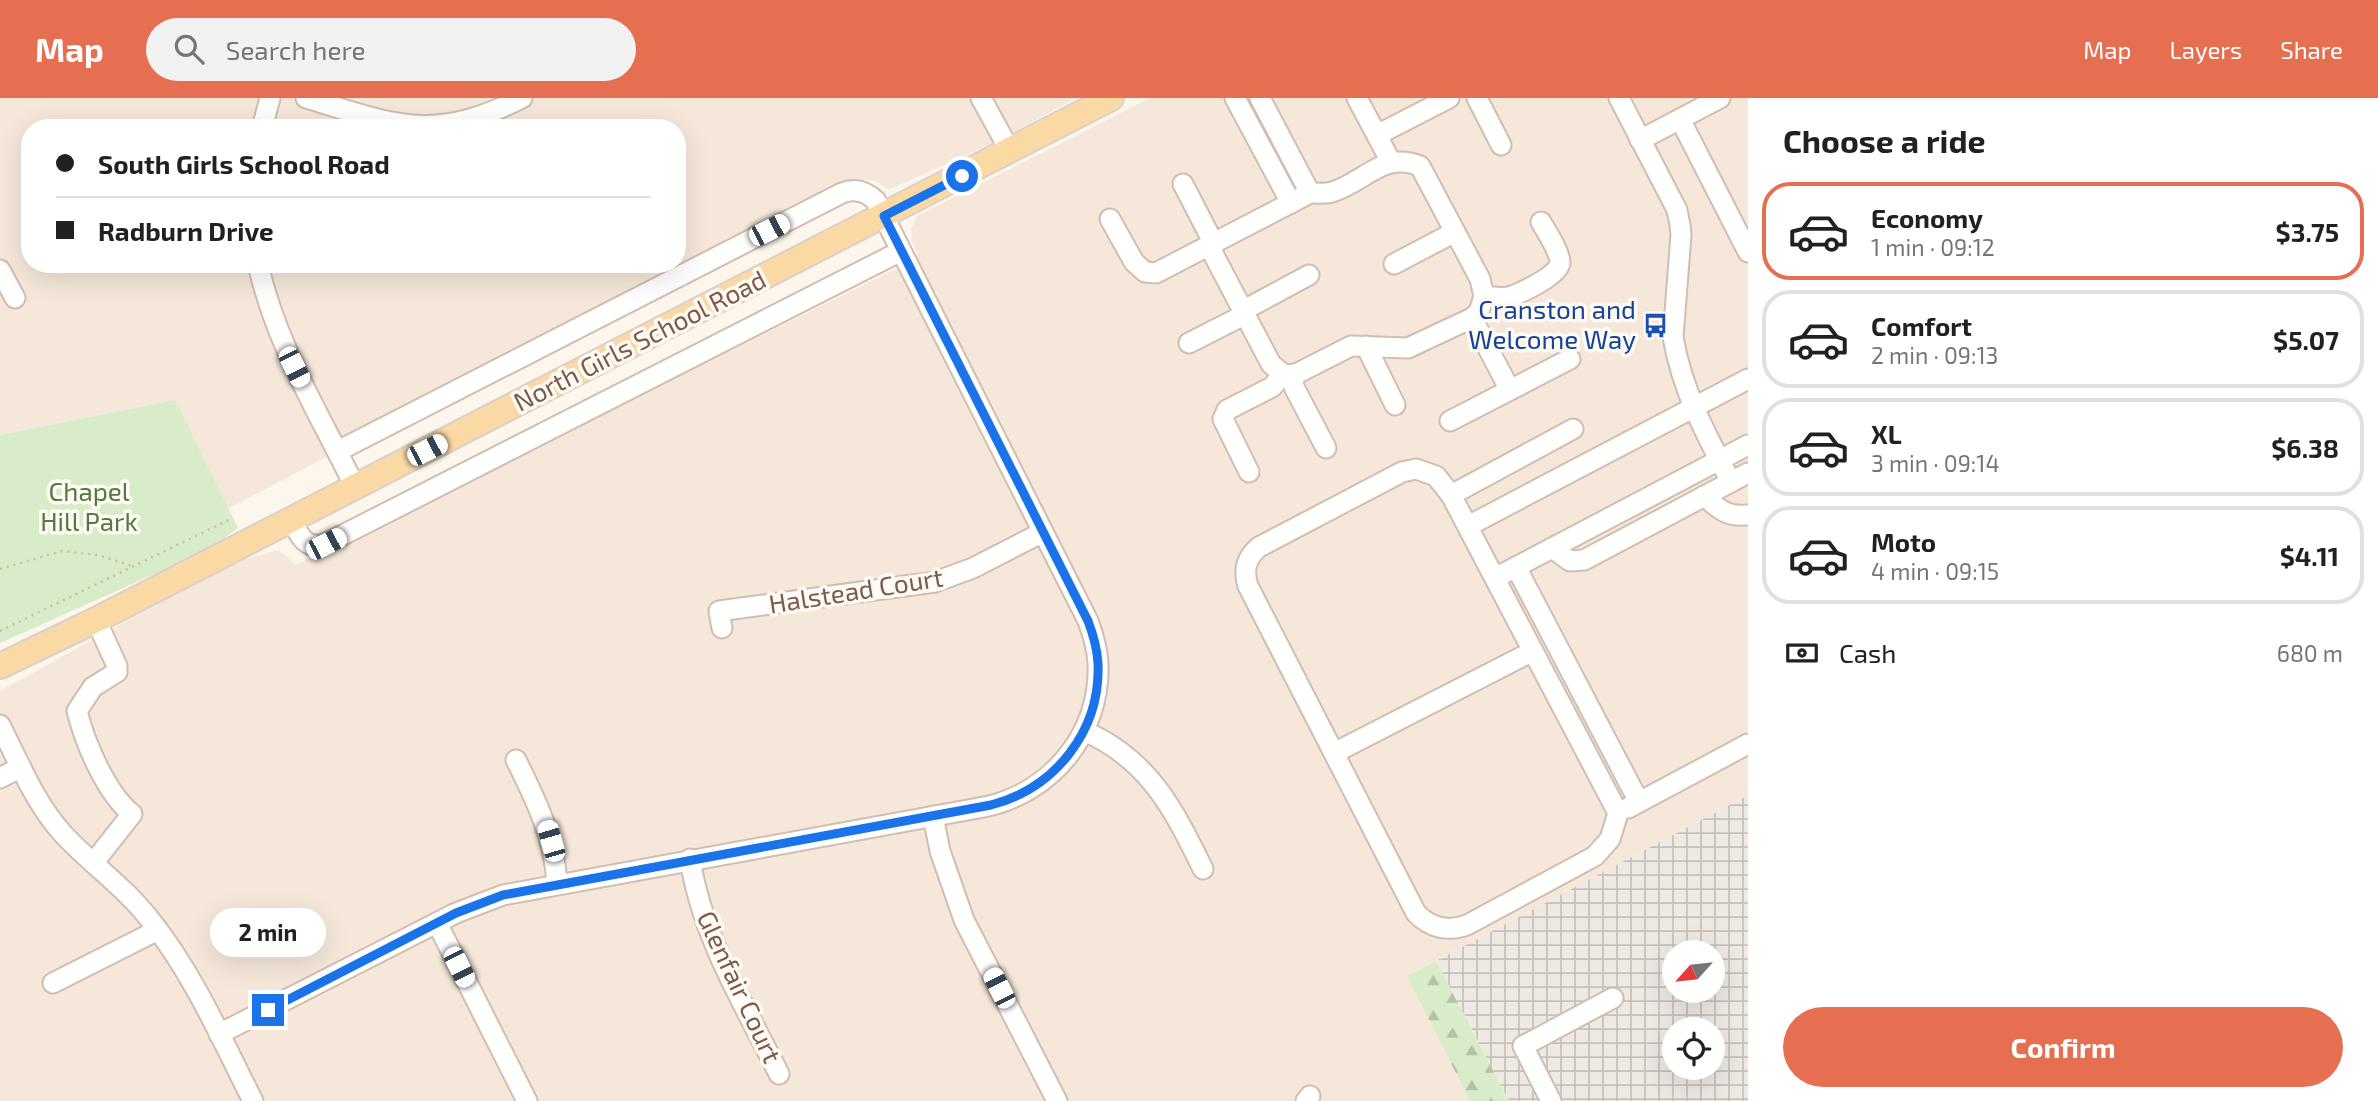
<!DOCTYPE html>
<meta charset="utf-8">
<style>
:root{--surface:#fff;--page:#f2f2f2;--text:#202124;--muted:#757577;--line:#e0e0e0;--accent:#e76f51}
body{margin:0;font-family:"Exo 2",sans-serif;background:var(--page);color:var(--text);height:100vh;display:flex;flex-direction:column;font-size:26px;white-space:nowrap}
*{box-sizing:border-box;margin:0}
p{font-size:23px;color:var(--muted)}
.icon{flex:none;width:38px;height:38px;fill:none;stroke:currentColor;stroke-width:2;stroke-linecap:round;stroke-linejoin:round}
.map{position:relative;flex:1;overflow:hidden}
.panel{display:flex;flex-direction:column;background:var(--surface);width:630px}
.panel>*{flex:none}
.hud{position:absolute;left:21px;top:21px;width:665px;height:154px;border-radius:28px;box-shadow:0 7px 28px #0002;display:grid;align-content:center;height:154px;padding:0 35px;background:var(--surface)}
.needle{width:46px;rotate:243deg}
.tools{position:absolute;left:1662px;top:842px;display:grid;gap:14px}
.tools a{display:grid;place-items:center;width:63px;height:63px;border-radius:50%;background:var(--surface);box-shadow:0 7px 28px #0002;font-size:35px}
.end{position:absolute;width:32px;height:32px;margin:-16px;border:9px solid #1a73e8;background:#fff;box-shadow:0 0 0 4px #fff}
.from{border-radius:50%}
.bubble{position:absolute;height:49px;border-radius:24px;background:var(--surface);box-shadow:0 7px 28px #0002;font-size:23px;font-weight:700;line-height:49px;text-align:center}
.car{position:absolute;width:21px;height:42px;margin:-21px -10px;border-radius:9px;box-shadow:0 0 5px 2px #0007;background:linear-gradient(#fff 24%,#345 0 40%,#fff 0 76%,#345 0 86%,#fff 0)}
.hud b{display:flex;align-items:center;gap:24px;height:66px;font-size:26px}
.hud b+b{border-top:2px solid var(--line)}
.hud i{width:18px;height:18px;background:var(--text)}
ul{padding:0;list-style:none}
li{display:flex;align-items:center;gap:21px;height:98px;margin:0 14px 10px;padding:0 21px;border:4px solid var(--line);border-radius:28px}
li div{flex:1}
li b{display:block;font-size:26px}
li em{font-style:normal;font-weight:700}
li.on{border-color:var(--accent)}
li>.icon{width:63px;height:63px;stroke-width:1.5}
h2{padding:0 35px;font-size:32px;line-height:84px}
.pay{display:flex;align-items:center;gap:18px;height:77px;padding:0 35px;font-size:26px}
.pay p{margin-inline-start:auto}
.primary-button{display:flex;gap:14px;margin-top:auto;padding:14px 35px}
.primary-button a{flex:1;height:80px;border-radius:42px;background:var(--accent);color:#fff;font-size:28px;font-weight:700;line-height:80px;text-align:center}
header{display:flex;align-items:center;gap:42px;box-sizing:border-box;height:98px;padding:0 35px;background:var(--accent);color:#fff}
header strong{font-size:33px}
nav{display:flex;gap:38px;margin-inline-start:auto;font-size:24px}
.search{width:490px;height:63px;background:var(--page);display:flex;align-items:center;gap:18px;box-sizing:border-box;padding:0 24px;border-radius:38px;color:var(--muted);font-size:26px}
main{display:flex;flex:1;min-height:0}
.map>svg:first-child{display:block}
.residential{fill:#f5e8da;fill-rule:evenodd}
.industrial{fill:url(#industrial-grid);fill-rule:evenodd}
.forest{fill:url(#forest-firs)}
.green{fill:#d8ecc9}
.lines{fill:none;stroke-linecap:round;stroke-linejoin:round}
.minor-casing{stroke:#d1beb0;stroke-width:23}
.major-casing{stroke:#dad1cd;stroke-width:28}
.path{stroke:#d9b8a5;stroke-width:2.5;stroke-dasharray:2 5;stroke-linecap:butt}
.minor{stroke:#fff;stroke-width:19}
.major{stroke:#fbd9a5;stroke-width:24}
.route{stroke:#1a73e8;stroke-width:9}
.labels{text-anchor:middle;stroke-width:7;stroke-linejoin:round;paint-order:stroke}
.transit-label{font-size:26px;fill:#164399;stroke:#fffaf3;text-anchor:end}
.street-label{font-size:26px;fill:#7a5c4d;stroke:#fffaf3}
.park-label{font-size:26px;fill:#537a41;stroke:#fffaf3}
</style>
<header>
<strong>Map</strong>
<div class="search"><svg class="icon" aria-label="search" viewBox="0 0 24 24"><circle cx="10" cy="10" r="6"/><path d="M15 15l6 6"/></svg>Search here</div>
<nav><a>Map</a><a>Layers</a><a>Share</a></nav>
</header>
<main>
<div class="map">
<svg width="1748" height="1003" viewBox="0 0 1748 1003">
<defs>
<pattern id="industrial-grid" width="8" height="8" patternUnits="userSpaceOnUse" patternTransform="scale(1.75)"><rect width="8" height="8" fill="#efe9e4"/><path d="M0 4h8M4 0v8" fill="none" stroke="#c7c0bb"/></pattern>
<pattern id="forest-firs" width="22" height="20" patternUnits="userSpaceOnUse" patternTransform="scale(1.75)"><rect width="22" height="20" fill="#d8ecc9"/><path d="M5 1l3.5 6h-7zM16 11l3.5 6h-7z" fill="#b4c2a5"/></pattern>
</defs>
<rect width="100%" height="100%" fill="#fdf6ec"/>
<g class="residential">
<path d="M0,0H1077L989,47L888,92L876,83L853,81L228,411L175,302L0,337ZM30,30H677V166H30Z"/>
<path d="M1150,0H1748V697L1407,878L1470,1003H0V593L231,465L279,452L296,467L896,171L918,156L912,144L911,131L917,118Z"/>
</g>
<path class="industrial" d="M1748,697V1003H1509L1436,863ZM1675,854H1713V892H1675ZM1675,931H1713V970H1675Z"/>
<path class="forest" d="M1436,863L1509,1003H1470L1407,878Z"/>
<path class="green" d="M175,302L238,430L206,453L0,545V337Z"/>
<g class="lines">
<defs>
<g id="minor">
<path d="M306,0C396,27 432,45 522,0"/>
<path d="M981,0L1010,53"/>
<path d="M1235,0L1291,105"/>
<path d="M1260,0L1310,95"/>
<path d="M1357,0L1391,64"/>
<path d="M1477,0L1501,47"/>
<path d="M1619,0L1677,112L1680,127L1681,137L1673,239C1682,292 1706,337 1731,384"/>
<path d="M1680,21L1748,154"/>
<path d="M262,30L270,0"/>
<path d="M1377,37L1449,0"/>
<path d="M1640,42L1720,0"/>
<path d="M1183,86L1214,146"/>
<path d="M1110,121L1134,164L1145,174L1156,175L1310,95C1317,95 1326,96 1332,94C1365,84 1383,53 1420,68L1480,181L1484,198L1479,214L1472,220L1408,250L1351,248L1298,275L1290,277L1283,276"/>
<path d="M1209,148L1271,266L1283,276"/>
<path d="M258,166C276,247 319,315 355,389"/>
<path d="M1394,166L1455,134"/>
<path d="M0,172L15,200"/>
<path d="M1484,198C1494,199 1503,201 1512,198C1523,194 1561,176 1560,164C1559,152 1547,135 1541,124"/>
<path d="M1244,212L1309,177"/>
<path d="M1472,220L1510,292"/>
<path d="M1189,245L1246,216"/>
<path d="M1366,248L1395,307"/>
<path d="M1290,277L1295,291L1326,350"/>
<path d="M1450,323L1570,261"/>
<path d="M1416,371L1436,378L1451,397L1618,715L1610,741L1595,758L1467,827C1448,834 1430,830 1416,815L1248,488C1243,472 1246,460 1259,449L1402,374Z"/>
<path d="M1249,374L1223,321L1227,312L1272,289L1283,276"/>
<path d="M1451,397L1573,331"/>
<path d="M1704,398C1718,410 1726,419 1746,417"/>
<path d="M291,421C299,437 305,452 325,446L901,153"/>
<path d="M1468,428L1748,281"/>
<path d="M1552,450L1570,463L1584,462L1748,375"/>
<path d="M1516,469L1639,704"/>
<path d="M1495,480L1748,347"/>
<path d="M722,530L719,513L935,484L973,470L1043,434"/>
<path d="M0,627C19,664 35,706 64,737C92,767 126,790 151,823C194,877 222,942 253,1003"/>
<path d="M1084,633C1149,661 1174,712 1203,771"/>
<path d="M1334,655L1533,553"/>
<path d="M516,662C536,702 554,739 557,785"/>
<path d="M0,680L21,669"/>
<path d="M1628,710L1748,646"/>
<path d="M933,718L940,753L964,822L1057,1003"/>
<path d="M690,761C702,839 744,906 779,976"/>
<path d="M94,764L132,716C106,695 85,645 77,613L93,589L117,574V568L96,522"/>
<path d="M437,825L527,1003"/>
<path d="M53,885L158,832"/>
<path d="M219,936L456,815L503,797L984,709C1052,695 1101,635 1098,565C1097,550 1093,536 1088,523L876,103C866,93 855,90 842,95L338,353"/>
<path d="M1306,1003L1310,998"/>
<path d="M1551,1003L1523,948L1613,900"/>
</g>
<path id="major" d="M0,568L96,522L1111,0"/>
</defs>
<use href="#minor" class="minor-casing"/>
<use href="#major" class="major-casing"/>
<g class="path">
<path d="M0,471L62,453L98,457L135,469"/>
<path d="M0,533L233,420"/>
</g>
<use href="#minor" class="minor"/>
<use href="#major" class="major"/>
</g>
<g class="lines">
<path class="route" d="M268,912L456,815L503,797L991,707C1056,690 1101,632 1098,565C1097,550 1093,536 1088,523L884,118L962,78"/>
</g>
<defs>
<symbol id="bus-bare" viewBox="-9 -9 18 18"><path d="M-5-6H5V4H4V6H2V4H-2V6H-4V4H-5ZM-3.5-4V0h7V-4ZM-3.5 1.2v1.5H-2V1.2ZM2 1.2v1.5H3.5V1.2Z" fill="#1a4fb4" stroke="#fffaf3" stroke-width="2.5" paint-order="stroke"/></symbol>
</defs>
<g fill-rule="evenodd">
<use href="#bus-bare" x="1638" y="210" width="35" height="35"/>
</g>
<g class="labels">
<g class="transit-label">
<text x="1636" y="221">Cranston and<tspan x="1636" dy="30">Welcome Way</tspan></text>
</g>
<g class="street-label">
<text transform="translate(640 243) rotate(-27)" y="9">North Girls School Road</text>
<text transform="translate(856 493) rotate(-9)" y="9">Halstead Court</text>
<text transform="translate(739 889) rotate(65)" y="9">Glenfair Court</text>
</g>
<g class="park-label">
<text x="89" y="403">Chapel<tspan x="89" dy="30">Hill Park</tspan></text>
</g>
</g>
</svg>
<div class="tools">
<a><svg class="needle" viewBox="-14 -14 28 28"><path d="M0-13l5 13h-10z" fill="#e53935"/><path d="M0 13l5-13h-10z" fill="#757577"/></svg></a>
<a><svg class="icon" aria-label="locate" viewBox="0 0 24 24"><circle cx="12" cy="12" r="6"/><path d="M12 2v4M12 18v4M2 12h4M18 12h4"/></svg></a>
</div>
<i class="end from" style="left:962px;top:78px"></i>
<i class="end" style="left:268px;top:912px"></i>
<div class="bubble" style="left:210px;top:810px;width:116px">2 min</div>
<i class="car" style="left:769px;top:132px;rotate:63deg"></i>
<i class="car" style="left:294px;top:269px;rotate:153deg"></i>
<i class="car" style="left:427px;top:352px;rotate:63deg"></i>
<i class="car" style="left:326px;top:446px;rotate:63deg"></i>
<i class="car" style="left:551px;top:743px;rotate:344deg"></i>
<i class="car" style="left:459px;top:869px;rotate:153deg"></i>
<i class="car" style="left:999px;top:890px;rotate:333deg"></i>
<div class="hud">
<b><i class="from"></i>South Girls School Road</b>
<b><i></i>Radburn Drive</b>
</div>
</div>
<section class="panel">
<h2>Choose a ride</h2>
<ul>
<li class="on"><svg class="icon" aria-label="car" viewBox="0 0 24 24"><path d="M5 17H2v-5l4-1 3-4h7l3 4 3 1v5h-3M9 17h6M6 11h13"/><circle cx="7" cy="17" r="2"/><circle cx="17" cy="17" r="2"/></svg><div><b>Economy</b><p>1 min · 09:12</p></div><em>$3.75</em></li>
<li><svg class="icon" aria-label="car" viewBox="0 0 24 24"><path d="M5 17H2v-5l4-1 3-4h7l3 4 3 1v5h-3M9 17h6M6 11h13"/><circle cx="7" cy="17" r="2"/><circle cx="17" cy="17" r="2"/></svg><div><b>Comfort</b><p>2 min · 09:13</p></div><em>$5.07</em></li>
<li><svg class="icon" aria-label="car" viewBox="0 0 24 24"><path d="M5 17H2v-5l4-1 3-4h7l3 4 3 1v5h-3M9 17h6M6 11h13"/><circle cx="7" cy="17" r="2"/><circle cx="17" cy="17" r="2"/></svg><div><b>XL</b><p>3 min · 09:14</p></div><em>$6.38</em></li>
<li><svg class="icon" aria-label="car" viewBox="0 0 24 24"><path d="M5 17H2v-5l4-1 3-4h7l3 4 3 1v5h-3M9 17h6M6 11h13"/><circle cx="7" cy="17" r="2"/><circle cx="17" cy="17" r="2"/></svg><div><b>Moto</b><p>4 min · 09:15</p></div><em>$4.11</em></li>
</ul>
<div class="pay"><svg class="icon" aria-label="cash" viewBox="0 0 24 24"><path d="M3 7h18v10H3z"/><circle cx="12" cy="12" r="2"/></svg>Cash<p>680 m</p></div>
<div class="primary-button"><a>Confirm</a></div>
</section>
</main>
